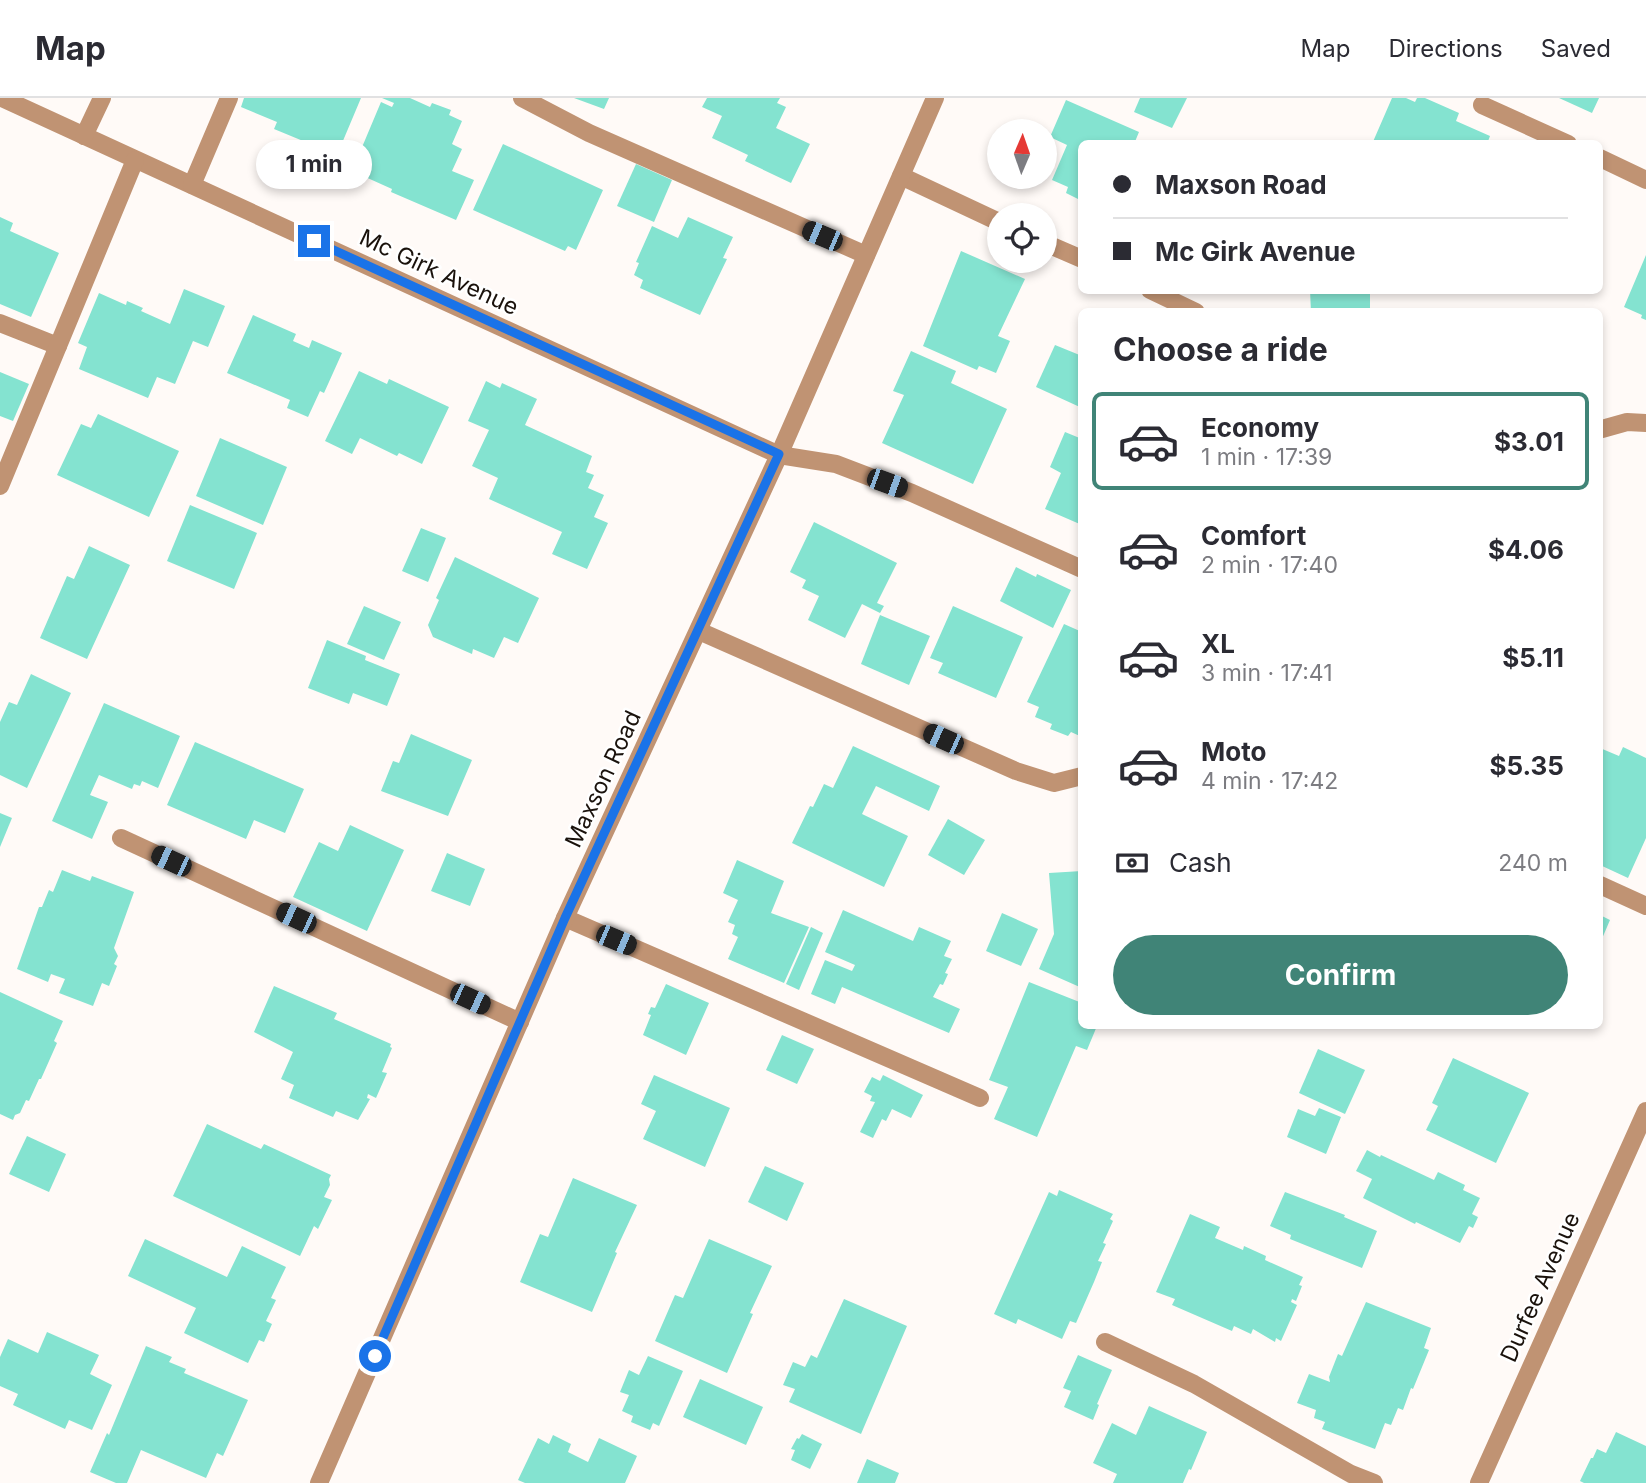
<!DOCTYPE html>
<meta charset="utf-8">
<style>
:root{--surface:#fff;--page:#f7f7f7;--text:#2b2b33;--muted:#7c7c81;--line:#e1e1e2;--accent:#408477}
body{margin:0;font-family:Inter,sans-serif;background:var(--page);color:var(--text);height:100vh;display:flex;flex-direction:column;font-size:26px;white-space:nowrap}
*{box-sizing:border-box;margin:0}
p{font-size:23px;color:var(--muted)}
.icon{flex:none;width:38px;height:38px;fill:none;stroke:currentColor;stroke-width:2;stroke-linecap:round;stroke-linejoin:round}
.map{position:relative;flex:1;overflow:hidden}
.side{position:absolute;left:1078px;top:210px;width:525px;height:721px;display:flex;flex-direction:column;background:var(--surface);border-radius:10px;box-shadow:0 4px 10px #0003}
.side>*{flex:none}
.guide{position:absolute;left:1078px;top:42px;width:525px;height:154px;border-radius:10px;box-shadow:0 4px 10px #0003;display:grid;align-content:center;height:154px;padding:0 35px;background:var(--surface)}
.needle{width:46px;rotate:2deg}
.tools{position:absolute;left:987px;top:21px;display:grid;gap:14px}
.tools a{display:grid;place-items:center;width:70px;height:70px;border-radius:50%;background:var(--surface);box-shadow:0 4px 10px #0003;font-size:35px}
.end{position:absolute;width:32px;height:32px;margin:-16px;border:9px solid #1a73e8;background:#fff;box-shadow:0 0 0 4px #fff}
.from{border-radius:50%}
.bubble{position:absolute;height:49px;border-radius:24px;background:var(--surface);box-shadow:0 4px 10px #0003;font-size:23px;font-weight:700;line-height:49px;text-align:center}
.car{position:absolute;width:21px;height:42px;margin:-21px -10px;border-radius:9px;box-shadow:0 0 5px 2px #0007;background:linear-gradient(#222 24%,#8ab4d8 0 40%,#222 0 76%,#8ab4d8 0 86%,#222 0)}
.guide b{display:flex;align-items:center;gap:24px;height:66px;font-size:26px}
.guide b+b{border-top:2px solid var(--line)}
.guide i{width:18px;height:18px;background:var(--text)}
ul{padding:0;list-style:none}
li{display:flex;align-items:center;gap:21px;height:98px;margin:0 14px 10px;padding:0 21px;border:4px solid transparent;border-radius:10px}
li div{flex:1}
li b{display:block;font-size:26px}
li em{font-style:normal;font-weight:700}
li.selected{border-color:var(--accent)}
li>.icon{width:63px;height:63px;stroke-width:1.5}
h2{padding:0 35px;font-size:32px;line-height:84px}
.pay{display:flex;align-items:center;gap:18px;height:77px;padding:0 35px;font-size:26px}
.pay p{margin-inline-start:auto}
.action{display:flex;gap:14px;margin-top:auto;padding:14px 35px}
.action a{flex:1;height:80px;border-radius:42px;background:var(--accent);color:#fff;font-size:28px;font-weight:700;line-height:80px;text-align:center}
header{display:flex;align-items:center;gap:42px;box-sizing:border-box;height:98px;padding:0 35px;background:var(--surface);border-bottom:2px solid var(--line)}
header strong{font-size:33px}
nav{display:flex;gap:38px;margin-inline-start:auto;font-size:24px}
.map>svg:first-child{display:block}
.building{fill:#84e3d0}
.lines{fill:none;stroke-linecap:round;stroke-linejoin:round}
.minor{stroke:#c09373;stroke-width:18}
.route{stroke:#1a73e8;stroke-width:9}
.labels{text-anchor:middle;stroke-width:5;stroke-linejoin:round;paint-order:stroke}
.street-label{font-size:23px;fill:#1a120c;stroke:#fff}
</style>
<header>
<strong>Map</strong>
<nav><a>Map</a><a>Directions</a><a>Saved</a></nav>
</header>
<div class="map">
<svg width="1646" height="1385" viewBox="0 0 1646 1385">
<rect width="100%" height="100%" fill="#fffaf7"/>
<g class="building">
<path d="M244,0H361L337,57L274,31L277,24L241,9Z"/>
<path d="M382,0H410L430,9L432,5L451,12L449,17L462,23L452,46L462,51L452,73L474,82L456,122L391,94L392,91L352,73L381,4L392,9L394,5Z"/>
<path d="M574,0H609L604,11Z"/>
<path d="M707,0H780L777,5L786,9L776,30L810,46L791,85L745,63L748,57L712,40L722,18L702,9Z"/>
<path d="M1140,0H1187L1172,30L1134,14Z"/>
<path d="M1392,0H1406L1415,4L1417,0H1425L1459,15L1456,23L1490,38L1487,46H1372Z"/>
<path d="M1559,0H1599L1592,15Z"/>
<path d="M1066,2L1139,34L1134,46H1082V103L1066,95L1068,89L1052,82L1067,47L1050,39Z"/>
<path d="M503,46L603,92L576,152L568,148L565,153L473,112Z"/>
<path d="M636,66L672,82L654,124L617,108Z"/>
<path d="M1018,79H1037L1034,86Z"/>
<path d="M0,119L13,125L10,133L59,155L31,219L0,206Z"/>
<path d="M688,119L733,139L723,160L727,161L700,217L640,190L643,182L634,177L639,165L636,164L652,128L678,140Z"/>
<path d="M961,153L1025,181L998,238L1010,243L996,275L979,268L977,272L923,248Z"/>
<path d="M1646,157V222L1641,220L1642,217L1624,209Z"/>
<path d="M184,191L225,208L208,249L193,243L175,286L157,279L148,300L79,271L87,249L78,245L99,195L126,207L127,203L143,210L141,213L170,226Z"/>
<path d="M1310,192H1370V214H1311Z"/>
<path d="M253,217L296,236L293,243L309,250L312,242L342,255L324,295L320,293L308,319L287,310L290,302L227,275Z"/>
<path d="M1055,247L1082,258V310L1036,289Z"/>
<path d="M911,253L956,273L951,285L1007,311L973,386L882,345L904,297L893,293Z"/>
<path d="M359,273L387,286L389,281L449,309L422,366L399,355L397,358L360,340L352,356L325,343Z"/>
<path d="M0,274L29,286L13,323L0,318Z"/>
<path d="M486,283L500,290L502,285L537,301L525,327L592,358L586,374L594,377L588,390L604,397L594,419L608,425L587,471L552,456L562,434L489,401L498,380L472,368L489,332L468,323Z"/>
<path d="M98,316L179,353L149,419L57,377L81,326L91,330Z"/>
<path d="M1065,334L1082,341V427L1045,411L1061,375L1050,369Z"/>
<path d="M220,340L287,369L263,427L196,398Z"/>
<path d="M190,407L257,435L234,491L167,463Z"/>
<path d="M814,424L897,465L877,505L884,508L880,515L862,506L845,540L808,522L819,498L802,490L806,482L790,474Z"/>
<path d="M421,430L446,440L428,484L402,473Z"/>
<path d="M89,448L130,467L87,561L40,540L67,478L74,481Z"/>
<path d="M455,459L539,500L518,545L504,539L494,560L473,551L472,556L433,539L428,527L439,502L436,500Z"/>
<path d="M1016,469L1036,479L1037,476L1071,492L1053,530L1000,503Z"/>
<path d="M364,508L401,524L384,562L347,546Z"/>
<path d="M953,508L1023,539L996,600L938,575L943,565L930,560Z"/>
<path d="M880,517L930,538L909,587L861,566Z"/>
<path d="M1064,526L1082,534V639L1071,634L1068,638L1050,631L1052,626L1035,619L1039,609L1027,604Z"/>
<path d="M327,542L366,558L365,562L400,576L387,608L353,595L349,606L308,590Z"/>
<path d="M31,576L71,595L27,690L0,677V624L9,604L17,607Z"/>
<path d="M104,605L180,638L158,690L142,683L140,688L134,686L132,691L99,677L90,697L108,704L92,741L52,723Z"/>
<path d="M411,636L472,662L448,718L381,693L393,663L399,665Z"/>
<path d="M195,644L304,691L285,735L254,722L246,741L167,707Z"/>
<path d="M853,648L940,688L929,713L876,688L862,716L908,738L884,789L792,745L810,708L813,709L824,686L833,690Z"/>
<path d="M1623,649L1646,660V740L1628,780L1600,767V650L1619,658Z"/>
<path d="M0,715L12,720L0,749Z"/>
<path d="M948,721L985,742L964,777L928,757Z"/>
<path d="M350,727L404,752L367,833L293,799L319,744L338,753Z"/>
<path d="M447,755L485,771L470,808L431,793Z"/>
<path d="M737,762L784,783L771,815L809,829L784,885L728,861L738,839L732,836L735,827L728,824L738,802L723,795Z"/>
<path d="M62,772L90,783L92,778L134,794L114,850L118,858L114,866L117,868L109,888L102,885L93,908L59,895L65,881L51,876L48,884L17,871L39,809H42L49,792L53,794Z"/>
<path d="M1082,773V890L1039,871L1054,836L1049,775Z"/>
<path d="M843,812L913,843L919,829L951,843L944,858L952,861L945,875L948,876L943,887L940,886L933,899L960,911L949,935L842,889L835,906L811,896L825,862L852,873L855,867L825,854Z"/>
<path d="M1002,815L1038,831L1021,868L986,853Z"/>
<path d="M1600,817L1610,822L1601,843L1603,844L1600,851Z"/>
<path d="M811,829L823,835L799,892L786,886Z"/>
<path d="M1029,884L1082,905V928H1097L1087,952L1076,948L1037,1039L994,1021L1008,989L989,982Z"/>
<path d="M666,886L709,905L686,957L643,937L651,917L648,916L651,909L655,910Z"/>
<path d="M274,888L337,915L334,921L391,946L390,949L392,950L382,974L387,975L376,1000L368,996L367,1000L370,1001L358,1022L336,1013L333,1019L289,1000L294,987L281,981L293,954L254,934Z"/>
<path d="M0,894L63,923L54,943L57,945L41,981H39L29,1003L26,1002L20,1015L15,1017L13,1022L0,1016Z"/>
<path d="M782,937L814,951L797,986L766,972Z"/>
<path d="M1318,951L1365,972L1345,1016L1299,995Z"/>
<path d="M1453,960L1529,995L1496,1065L1426,1032L1438,1008L1432,1005Z"/>
<path d="M654,977L730,1010L705,1069L643,1041L656,1013L641,1006Z"/>
<path d="M883,977L923,997L911,1020L892,1011L886,1023L882,1021L873,1040L860,1034L875,1004L870,1003L872,998L864,994L872,979L880,983Z"/>
<path d="M1319,1010L1341,1019L1326,1056L1287,1039L1298,1011L1315,1018Z"/>
<path d="M207,1026L261,1051L264,1046L331,1077L329,1081L330,1087L324,1099L332,1102L318,1131L314,1128L300,1158L173,1098Z"/>
<path d="M27,1038L66,1056L49,1094L9,1076Z"/>
<path d="M1367,1052L1380,1059L1381,1057L1434,1082L1438,1074L1465,1087L1463,1092L1480,1100L1472,1116L1478,1119L1473,1130L1469,1128L1460,1145L1416,1124L1415,1126L1363,1100L1372,1081L1356,1073Z"/>
<path d="M765,1068L804,1085L787,1123L748,1104Z"/>
<path d="M573,1080L637,1107L615,1154L617,1155L592,1214L520,1184L540,1136L548,1139Z"/>
<path d="M1059,1092L1113,1116L1110,1121L1113,1123L1103,1145L1106,1146L1098,1163L1102,1164L1094,1184L1076,1225L1070,1223L1062,1241L1018,1221L1016,1226L994,1216L1049,1094L1057,1098Z"/>
<path d="M1285,1094L1345,1117L1344,1119L1377,1133L1362,1170L1290,1141L1291,1137L1270,1128Z"/>
<path d="M1190,1116L1220,1129L1215,1140L1243,1152L1244,1148L1266,1158L1265,1162L1303,1179L1299,1187L1302,1188L1296,1203L1292,1201L1291,1204L1297,1207L1281,1243L1276,1240L1275,1244L1253,1231L1251,1236L1234,1228L1232,1233L1172,1207L1175,1201L1156,1194Z"/>
<path d="M145,1141L227,1179L242,1148L286,1169L271,1200L276,1202L266,1223L272,1226L264,1244L259,1242L248,1265L184,1235L196,1210L128,1178Z"/>
<path d="M709,1141L772,1168L750,1215L753,1216L727,1275L655,1243L675,1197L683,1200Z"/>
<path d="M844,1201L907,1228L861,1336L789,1304L795,1291L783,1287L793,1264L805,1269L811,1257L817,1260Z"/>
<path d="M1366,1204L1431,1230L1424,1250L1429,1252L1413,1291L1411,1290L1403,1312L1398,1310L1391,1327L1385,1325L1375,1351L1322,1331L1325,1324L1314,1320L1316,1312L1297,1305L1309,1276L1330,1284L1329,1279L1338,1256L1342,1258Z"/>
<path d="M47,1234L99,1257L90,1276L112,1287L92,1332L69,1322L65,1331L13,1307L18,1296L0,1288V1259L8,1241L38,1255Z"/>
<path d="M146,1248L172,1259L169,1264L186,1271L184,1275L248,1302L223,1358L217,1355L206,1380L141,1352L127,1385H116L90,1374L107,1335L109,1337Z"/>
<path d="M1078,1257L1112,1272L1097,1306L1099,1307L1093,1322L1064,1309L1071,1293L1063,1290Z"/>
<path d="M648,1258L683,1273L659,1328L653,1325L650,1332L631,1324L633,1318L622,1313L629,1297L620,1294L629,1272L639,1277Z"/>
<path d="M700,1281L763,1309L746,1347L683,1319Z"/>
<path d="M1149,1308L1207,1334L1191,1372L1189,1371L1183,1385H1113L1117,1376L1093,1365L1112,1325L1136,1337Z"/>
<path d="M1616,1334L1646,1348V1385H1584L1580,1383L1591,1360H1593L1597,1351L1606,1355Z"/>
<path d="M802,1336L822,1346L810,1371L791,1362L795,1352L791,1351L797,1340L799,1341Z"/>
<path d="M553,1337L571,1346L568,1354L588,1364L599,1340L637,1358L625,1385H525L518,1382L538,1340L549,1346Z"/>
<path d="M867,1361L899,1375L895,1385H857Z"/>
</g>
<g class="lines">
<g class="minor">
<path d="M2,0L779,357L836,366L912,395L1082,471"/>
<path d="M522,0L589,35L866,157"/>
<path d="M1482,7L1568,46"/>
<path d="M84,38L102,0"/>
<path d="M1600,60L1646,82"/>
<path d="M901,78L999,124"/>
<path d="M192,87L229,0"/>
<path d="M1045,145L1082,161"/>
<path d="M1150,192L1196,214"/>
<path d="M0,225L58,248"/>
<path d="M1602,331L1627,324L1646,325"/>
<path d="M0,388L135,62"/>
<path d="M699,533L1016,673L1054,685L1082,678"/>
<path d="M121,740L520,924"/>
<path d="M1600,787L1646,808"/>
<path d="M565,820L980,1000"/>
<path d="M1105,1244L1194,1286L1351,1376L1374,1385"/>
<path d="M319,1385L565,820L779,357L935,0"/>
<path d="M1479,1385L1646,1013"/>
</g>
</g>
<g class="lines">
<path class="route" d="M314,143L779,356L565,820L375,1258"/>
</g>
<g class="labels">
<g class="street-label">
<text transform="translate(439 174) rotate(25)" y="8">Mc Girk Avenue</text>
<text transform="translate(603 681) rotate(-65)" y="8">Maxson Road</text>
<text transform="translate(1540 1189) rotate(-66)" y="8">Durfee Avenue</text>
</g>
</g>
</svg>
<div class="tools">
<a><svg class="needle" viewBox="-14 -14 28 28"><path d="M0-13l5 13h-10z" fill="#e53935"/><path d="M0 13l5-13h-10z" fill="#7c7c81"/></svg></a>
<a><svg class="icon" aria-label="locate" viewBox="0 0 24 24"><circle cx="12" cy="12" r="6"/><path d="M12 2v4M12 18v4M2 12h4M18 12h4"/></svg></a>
</div>
<i class="end from" style="left:375px;top:1258px"></i>
<i class="end" style="left:314px;top:143px"></i>
<div class="bubble" style="left:256px;top:42px;width:116px">1 min</div>
<i class="car" style="left:822px;top:138px;rotate:293deg"></i>
<i class="car" style="left:887px;top:385px;rotate:110deg"></i>
<i class="car" style="left:943px;top:641px;rotate:294deg"></i>
<i class="car" style="left:171px;top:763px;rotate:295deg"></i>
<i class="car" style="left:296px;top:820px;rotate:295deg"></i>
<i class="car" style="left:616px;top:842px;rotate:113deg"></i>
<i class="car" style="left:470px;top:901px;rotate:115deg"></i>
<div class="guide">
<b><i class="from"></i>Maxson Road</b>
<b><i></i>Mc Girk Avenue</b>
</div>
<section class="side">
<h2>Choose a ride</h2>
<ul>
<li class="selected"><svg class="icon" aria-label="car" viewBox="0 0 24 24"><path d="M5 17H2v-5l4-1 3-4h7l3 4 3 1v5h-3M9 17h6M6 11h13"/><circle cx="7" cy="17" r="2"/><circle cx="17" cy="17" r="2"/></svg><div><b>Economy</b><p>1 min · 17:39</p></div><em>$3.01</em></li>
<li><svg class="icon" aria-label="car" viewBox="0 0 24 24"><path d="M5 17H2v-5l4-1 3-4h7l3 4 3 1v5h-3M9 17h6M6 11h13"/><circle cx="7" cy="17" r="2"/><circle cx="17" cy="17" r="2"/></svg><div><b>Comfort</b><p>2 min · 17:40</p></div><em>$4.06</em></li>
<li><svg class="icon" aria-label="car" viewBox="0 0 24 24"><path d="M5 17H2v-5l4-1 3-4h7l3 4 3 1v5h-3M9 17h6M6 11h13"/><circle cx="7" cy="17" r="2"/><circle cx="17" cy="17" r="2"/></svg><div><b>XL</b><p>3 min · 17:41</p></div><em>$5.11</em></li>
<li><svg class="icon" aria-label="car" viewBox="0 0 24 24"><path d="M5 17H2v-5l4-1 3-4h7l3 4 3 1v5h-3M9 17h6M6 11h13"/><circle cx="7" cy="17" r="2"/><circle cx="17" cy="17" r="2"/></svg><div><b>Moto</b><p>4 min · 17:42</p></div><em>$5.35</em></li>
</ul>
<div class="pay"><svg class="icon" aria-label="cash" viewBox="0 0 24 24"><path d="M3 7h18v10H3z"/><circle cx="12" cy="12" r="2"/></svg>Cash<p>240 m</p></div>
<div class="action"><a>Confirm</a></div>
</section>
</div>
